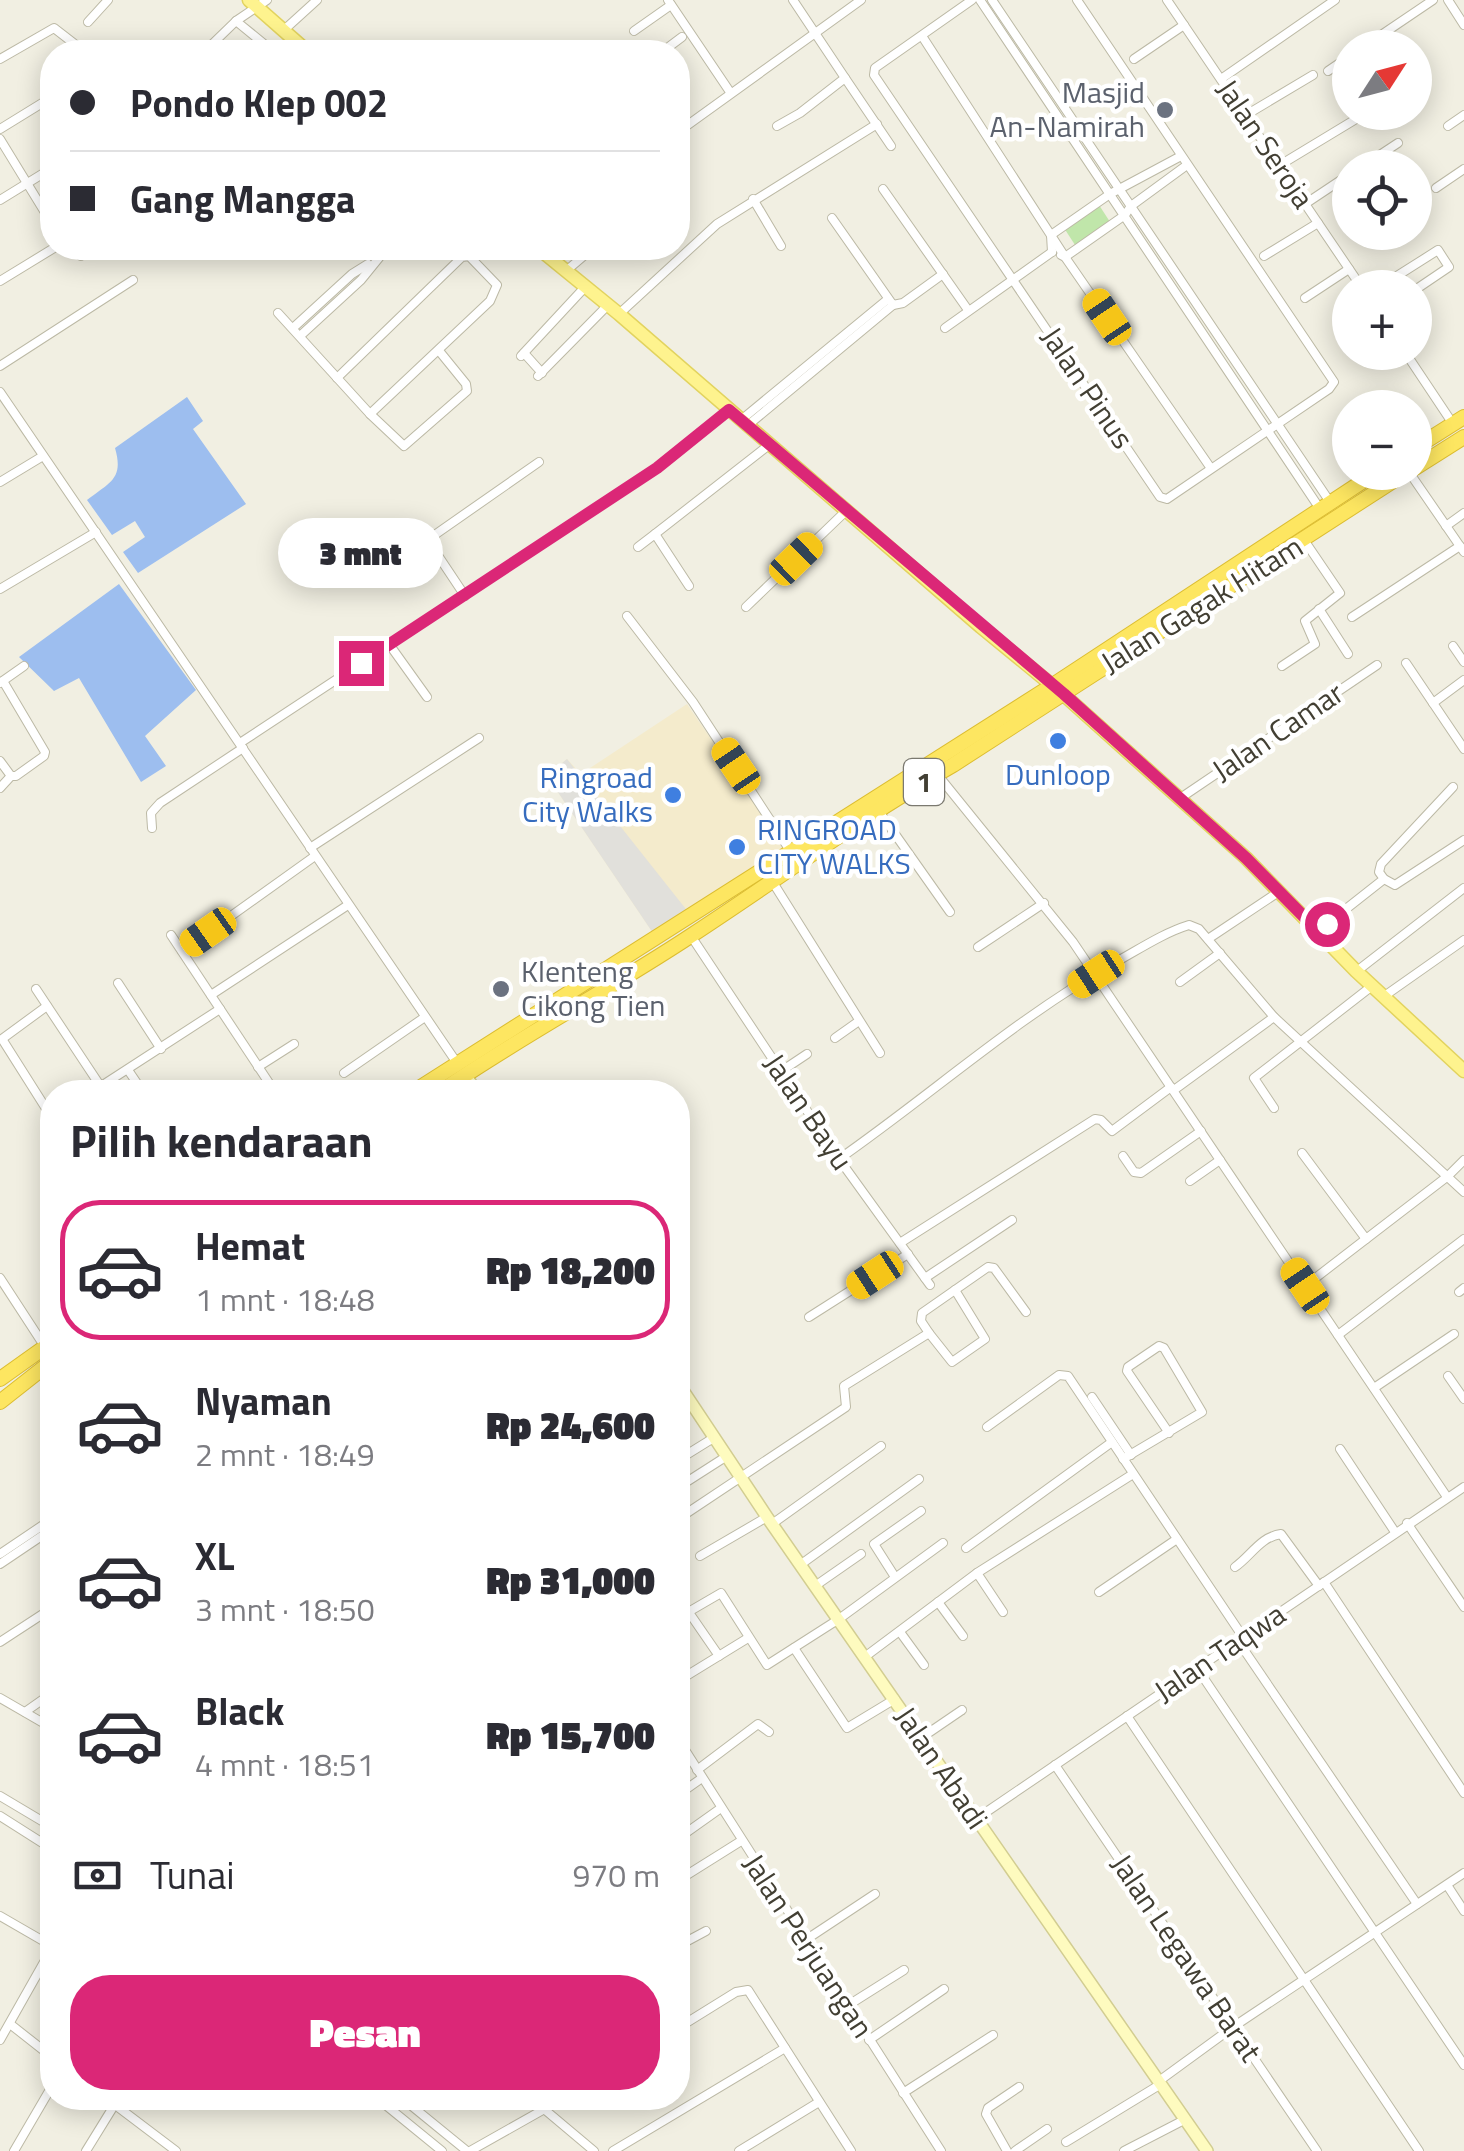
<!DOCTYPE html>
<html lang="id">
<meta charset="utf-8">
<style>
:root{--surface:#fff;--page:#f7f7f7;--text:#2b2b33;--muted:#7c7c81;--line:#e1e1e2;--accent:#db2777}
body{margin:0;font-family:"Titillium Web",sans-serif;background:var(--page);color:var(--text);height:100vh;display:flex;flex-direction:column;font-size:38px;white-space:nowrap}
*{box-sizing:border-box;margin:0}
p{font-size:32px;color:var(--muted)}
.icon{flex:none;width:55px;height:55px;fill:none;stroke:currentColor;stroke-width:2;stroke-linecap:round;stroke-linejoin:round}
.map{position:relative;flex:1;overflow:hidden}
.side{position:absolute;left:40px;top:1080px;width:650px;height:1030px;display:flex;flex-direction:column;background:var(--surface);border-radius:40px;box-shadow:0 5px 25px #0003}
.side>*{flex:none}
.hud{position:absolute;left:40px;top:40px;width:650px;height:220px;border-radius:40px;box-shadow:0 5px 25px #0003;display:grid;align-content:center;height:220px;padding:0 30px;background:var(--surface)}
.needle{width:65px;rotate:54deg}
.buttons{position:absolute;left:1332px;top:30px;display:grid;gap:20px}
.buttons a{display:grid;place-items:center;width:100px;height:100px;border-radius:50%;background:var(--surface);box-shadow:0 5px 25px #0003;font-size:50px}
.end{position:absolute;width:45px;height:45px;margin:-22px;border:12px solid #db2777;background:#fff;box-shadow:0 0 0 5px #fff}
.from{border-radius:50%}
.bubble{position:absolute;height:70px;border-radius:35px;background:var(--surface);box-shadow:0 5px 25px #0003;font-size:32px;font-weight:800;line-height:70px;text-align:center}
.car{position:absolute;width:30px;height:60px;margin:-30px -15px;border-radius:12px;box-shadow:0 0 8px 2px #0007;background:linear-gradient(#f5c518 24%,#345 0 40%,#f5c518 0 76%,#345 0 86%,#f5c518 0)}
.hud b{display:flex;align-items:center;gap:35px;height:95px;font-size:38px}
.hud b+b{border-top:2px solid var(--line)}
.hud i{width:25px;height:25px;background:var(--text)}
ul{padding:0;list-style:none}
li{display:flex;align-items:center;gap:30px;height:140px;margin:0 20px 15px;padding:0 10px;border:5px solid transparent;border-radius:40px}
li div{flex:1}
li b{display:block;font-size:38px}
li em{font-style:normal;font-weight:800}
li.active{border-color:var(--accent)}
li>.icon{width:90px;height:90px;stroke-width:1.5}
h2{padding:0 30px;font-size:45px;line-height:120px}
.pay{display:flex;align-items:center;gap:25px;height:110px;padding:0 30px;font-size:38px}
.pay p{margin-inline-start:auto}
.button{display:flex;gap:20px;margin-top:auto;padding:20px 30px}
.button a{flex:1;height:115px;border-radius:40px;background:var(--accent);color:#fff;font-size:40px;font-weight:800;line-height:115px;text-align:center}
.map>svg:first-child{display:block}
.commercial{fill:#f4ebcc}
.green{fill:#c0e6aa}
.parking{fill:#e1e0db}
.water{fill:#9dbeef}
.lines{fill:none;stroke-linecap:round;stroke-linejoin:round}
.street-casing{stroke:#bcb9a5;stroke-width:10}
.secondary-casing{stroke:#d2cd91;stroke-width:14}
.primary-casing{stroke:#e2d35f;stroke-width:15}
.highway-casing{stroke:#dcbd31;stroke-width:16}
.street{stroke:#fff;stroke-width:8}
.secondary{stroke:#fefbbf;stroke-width:11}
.primary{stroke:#fef38e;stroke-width:12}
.highway{stroke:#fde661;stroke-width:14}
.route{stroke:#db2777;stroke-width:12}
.worship-dot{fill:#6b7280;stroke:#fff;stroke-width:4}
.shop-dot{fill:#3f7fe0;stroke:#fff;stroke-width:4}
.labels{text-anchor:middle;stroke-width:9;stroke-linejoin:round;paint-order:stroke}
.shield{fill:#fff;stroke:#7b7970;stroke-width:2.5}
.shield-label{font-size:28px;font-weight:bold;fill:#423f33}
.worship-label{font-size:30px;fill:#5b616d;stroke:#fff;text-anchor:end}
.street-label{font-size:30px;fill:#423f33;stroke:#fff}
.shop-label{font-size:30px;fill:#366cbe;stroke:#fff}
</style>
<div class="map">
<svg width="1464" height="2151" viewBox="0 0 1464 2151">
<rect width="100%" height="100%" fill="#f1efe2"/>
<path class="commercial" d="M687,704L787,850L655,936L547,776L567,759L581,774Z"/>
<path class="green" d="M1099,205L1112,225L1077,248L1064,228Z"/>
<path class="parking" d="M567,759L689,913L655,936L547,776Z"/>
<g class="water">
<path d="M187,397L203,421L193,429L246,504L138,573L123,552L145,537L135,521L112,535L87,500C110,482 124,479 115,448Z"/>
<path d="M119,584L196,690L145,736L166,766L141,782L79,678L54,691L19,657Z"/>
</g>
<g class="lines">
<defs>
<g id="street">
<path d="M668,0L730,92"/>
<path d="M972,0L875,68L874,75L1160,497L1167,499L1329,389L1334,382L1077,0"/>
<path d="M980,0L1320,509"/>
<path d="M992,0L1330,502"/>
<path d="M1167,0L1362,288"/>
<path d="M1448,0L1464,25"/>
<path d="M236,21L274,52"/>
<path d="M88,22L108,0"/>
<path d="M284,30L317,0"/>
<path d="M634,31L671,5"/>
<path d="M922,36L1065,257L1210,467"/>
<path d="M1362,48L1433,0"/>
<path d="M204,52L236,21L267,0"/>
<path d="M662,52L682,37"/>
<path d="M0,59L54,28L85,52"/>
<path d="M1134,59L1184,25"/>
<path d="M1328,71L1350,56"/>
<path d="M845,78L891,146"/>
<path d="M1221,79L1335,0"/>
<path d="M1246,115L1313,75"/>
<path d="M777,126L800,113L845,78L793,0"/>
<path d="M1448,126L1464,115"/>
<path d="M0,129L52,97"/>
<path d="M678,132L861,0"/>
<path d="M0,139L52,224"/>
<path d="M1280,165L1356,119"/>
<path d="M1360,168L1398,143"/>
<path d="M1436,188L1464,169"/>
<path d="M883,189L968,310"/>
<path d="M753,199L781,246"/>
<path d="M0,200L52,168"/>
<path d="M1305,204L1350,174"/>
<path d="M832,218L893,305L903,303L943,274"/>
<path d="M71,248L81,256"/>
<path d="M1052,252L1051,235L1110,194L1181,156"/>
<path d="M1061,255L1065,257L1125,215L1131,206L1187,165"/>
<path d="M1264,256L1318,223"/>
<path d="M566,271L593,248"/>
<path d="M0,281L54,248"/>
<path d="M1378,288L1438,250L1449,267L1415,290"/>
<path d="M1305,298L1349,269"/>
<path d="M278,313L370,414L404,446L467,391L466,384L440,352"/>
<path d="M619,314L717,224L877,124"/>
<path d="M293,328L352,274L368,264"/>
<path d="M945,328L1052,252"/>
<path d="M300,336L361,280L387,248"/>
<path d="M1405,352L1453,424"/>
<path d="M524,353L542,373"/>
<path d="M521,356L586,286"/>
<path d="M0,366L133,280"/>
<path d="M538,376L608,305"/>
<path d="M337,378L462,257L469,256L497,285L490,301L370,414"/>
<path d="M0,392L457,1063"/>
<path d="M741,420L888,299"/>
<path d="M747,426L893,305"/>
<path d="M1409,472L1464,552"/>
<path d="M0,482L43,456"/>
<path d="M1446,526L1464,513"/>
<path d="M638,547L655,534"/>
<path d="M689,586L655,534L769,445"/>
<path d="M0,589L96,532"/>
<path d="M465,596L431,545L436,534L539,462"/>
<path d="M746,607L846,511"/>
<path d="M1319,609L1348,654"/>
<path d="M627,616L693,702L791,852"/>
<path d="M1352,617L1460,546"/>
<path d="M389,644L427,697"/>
<path d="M1453,646L1464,662"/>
<path d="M1406,663L1464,749"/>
<path d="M1282,666L1315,644L1305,621L1340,593L1304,540"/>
<path d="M0,683L24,666"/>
<path d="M1433,703L1464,680"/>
<path d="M240,743L657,468L729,410"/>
<path d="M0,761L11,776H16L44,756L45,752L3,681"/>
<path d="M937,774L1073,942L1447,1497"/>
<path d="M0,788L11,776"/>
<path d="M1179,799L1377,665"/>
<path d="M878,810L950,912"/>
<path d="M152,828L151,813L160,803L243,748"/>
<path d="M310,848L479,738"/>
<path d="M1384,879L1395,885L1464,840"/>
<path d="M772,881L880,1053"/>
<path d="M1318,931L1384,879L1379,872L1381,864L1453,787"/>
<path d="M171,935L275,1092"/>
<path d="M691,936L839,1159L930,1285"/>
<path d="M1208,939L1280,891"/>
<path d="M978,947L1044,903"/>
<path d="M182,951L315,856"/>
<path d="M1357,971L1464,888"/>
<path d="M1180,982L1220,953"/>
<path d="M118,983L161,1049"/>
<path d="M36,989L101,1087"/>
<path d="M211,995L348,905"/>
<path d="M1383,997L1464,940"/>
<path d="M47,1006L2,1039L52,1118"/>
<path d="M835,1038L859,1021"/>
<path d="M258,1067L294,1044"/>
<path d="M128,1070L143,1092"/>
<path d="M780,1072L807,1054"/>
<path d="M344,1073L425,1017"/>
<path d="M1174,1090L1274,1017"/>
<path d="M92,1092L220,1009"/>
<path d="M1274,1108L1254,1078L1372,986"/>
<path d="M1302,1153L1366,1239L1448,1176L1464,1160"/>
<path d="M1123,1156L1134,1172L1141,1173L1201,1131"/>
<path d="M839,1159C932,1094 1015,1019 1114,963C1138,950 1163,933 1189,925L1199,929L1274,1017L1464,1192"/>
<path d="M1190,1181L1220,1160"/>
<path d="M900,1243L1095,1119L1101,1120L1112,1131L1171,1087"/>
<path d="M0,1278L45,1347"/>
<path d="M925,1278L1012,1220"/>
<path d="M1305,1286L1366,1239"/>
<path d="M1459,1292L1464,1288"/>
<path d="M809,1317L908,1254"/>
<path d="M929,1333L952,1362L985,1339L955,1290"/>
<path d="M1338,1335L1464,1239"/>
<path d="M1448,1376L1464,1399"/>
<path d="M1374,1388L1454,1334"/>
<path d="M1092,1397L1131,1455"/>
<path d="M987,1427L1059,1375L1068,1376L1243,1637"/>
<path d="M1340,1449L1395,1532"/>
<path d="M1123,1459L1202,1412L1164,1348L1159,1346L1128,1367L1127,1371L1169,1433"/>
<path d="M678,1460L715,1437"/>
<path d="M688,1481L727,1456"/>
<path d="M678,1519L846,1407L844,1386L929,1333L921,1321L922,1313L988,1267L994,1268L1026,1312"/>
<path d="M1407,1523L1464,1607"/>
<path d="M772,1524L881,1446"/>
<path d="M966,1548L1112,1442"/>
<path d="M0,1554L52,1519"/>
<path d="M700,1556L767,1517"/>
<path d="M0,1564L52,1529"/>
<path d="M800,1565L919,1479"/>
<path d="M1235,1567C1251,1556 1260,1537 1281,1534L1319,1586"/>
<path d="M678,1573L682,1570"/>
<path d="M977,1573L1003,1612"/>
<path d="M895,1577L874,1544L921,1511"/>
<path d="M1324,1582L1464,1793"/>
<path d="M815,1586L861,1554"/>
<path d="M1099,1592L1177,1539"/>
<path d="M938,1602L963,1636"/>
<path d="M688,1611L719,1656"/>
<path d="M678,1618L721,1593L767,1665L839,1619L943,1543"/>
<path d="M900,1632L924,1665"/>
<path d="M1238,1641L1417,1904"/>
<path d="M0,1642L52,1608"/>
<path d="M794,1648L847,1728L895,1699"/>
<path d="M866,1656L977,1573L1133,1474"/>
<path d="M1197,1668L1464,2065"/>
<path d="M678,1681L748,1638"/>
<path d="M0,1698L52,1728"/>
<path d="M25,1712L52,1693"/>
<path d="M1127,1716L1419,2151"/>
<path d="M921,1738L962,1710"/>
<path d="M678,1739L941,2151"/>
<path d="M1055,1765L1317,2151"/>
<path d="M697,1770L758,1724L769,1732"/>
<path d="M678,1795L702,1778"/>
<path d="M0,1796L52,1827"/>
<path d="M0,1816L52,1849"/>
<path d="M976,1819L1464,1487"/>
<path d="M683,1835L721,1808"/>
<path d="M682,1878L741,1841"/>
<path d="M1447,1885L1464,1911"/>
<path d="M0,1916L52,1946"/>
<path d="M807,1939L875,1894"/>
<path d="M678,1946L706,1931"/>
<path d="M847,2006L904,1970"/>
<path d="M10,2024L52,2057"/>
<path d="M678,2028L736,1992L748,1990L851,2151"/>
<path d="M0,2040L52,1948"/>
<path d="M869,2040L944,1989"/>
<path d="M1159,2081L1233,2027L1464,1873"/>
<path d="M903,2093L993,2035"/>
<path d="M106,2098L176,2151"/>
<path d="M377,2098L442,2151"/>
<path d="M402,2098L467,2151"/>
<path d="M544,2109L594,2151"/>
<path d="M1066,2142L1161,2084"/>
<path d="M14,2151L52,2086"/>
<path d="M86,2151L115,2104"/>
<path d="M470,2151L564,2098"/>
<path d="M613,2151L785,2048"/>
<path d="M739,2151L819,2102"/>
<path d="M1007,2151L986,2114L988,2108L1019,2087"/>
<path d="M1015,2151L1047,2129"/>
<path d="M1124,2151L1184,2120"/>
</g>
<g id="secondary">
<path d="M465,1075L477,1092"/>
<path d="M678,1383L767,1517L1207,2151"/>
</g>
<g id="primary">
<path d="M249,0L308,52"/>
<path d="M538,248L619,314L981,627L1064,695L1246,858L1356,971L1464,1071"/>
</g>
<g id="highway">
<path d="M1415,448L1464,417"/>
<path d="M1415,468L1464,437"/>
<path d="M413,1092L1053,685L1377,472"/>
<path d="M440,1092C521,1036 609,990 692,935C779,878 862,817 953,765L1407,472"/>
<path d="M0,1379L52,1342"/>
<path d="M0,1402L52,1361"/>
</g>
</defs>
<use href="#street" class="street-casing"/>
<use href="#secondary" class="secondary-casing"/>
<use href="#primary" class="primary-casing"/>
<use href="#highway" class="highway-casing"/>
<use href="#street" class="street"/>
<use href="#secondary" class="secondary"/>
<use href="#primary" class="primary"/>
<use href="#highway" class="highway"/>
</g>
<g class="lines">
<path class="route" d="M361,663L657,468L729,410L1064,694L1246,858L1318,931L1327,924"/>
</g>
<g class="worship-dot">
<circle cx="1165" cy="110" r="10"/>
<circle cx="501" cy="989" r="10"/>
</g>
<g class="shop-dot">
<circle cx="1058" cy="741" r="10"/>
<circle cx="673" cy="795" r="10"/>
<circle cx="737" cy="847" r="10"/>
</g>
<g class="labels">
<rect class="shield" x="904" y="759" width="40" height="46" rx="8"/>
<g class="shield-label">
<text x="924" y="792">1</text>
</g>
<g class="worship-label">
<text x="1145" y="103">Masjid<tspan x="1145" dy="34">An-Namirah</tspan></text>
<text x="521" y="982" text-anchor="start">Klenteng<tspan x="521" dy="34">Cikong Tien</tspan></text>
</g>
<g class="street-label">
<text transform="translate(1265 144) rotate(56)" y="10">Jalan Seroja</text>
<text transform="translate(1087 388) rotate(56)" y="10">Jalan Pinus</text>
<text transform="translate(1202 605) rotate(-32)" y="10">Jalan Gagak Hitam</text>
<text transform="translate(1278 732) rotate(-34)" y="10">Jalan Camar</text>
<text transform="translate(808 1112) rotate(56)" y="10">Jalan Bayu</text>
<text transform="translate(1220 1653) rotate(-34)" y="10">Jalan Taqwa</text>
<text transform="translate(941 1768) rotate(56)" y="10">Jalan Abadi</text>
<text transform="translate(808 1946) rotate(57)" y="10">Jalan Perjuangan</text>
<text transform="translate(1186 1958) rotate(56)" y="10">Jalan Legawa Barat</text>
</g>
<g class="shop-label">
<text x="1058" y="785">Dunloop</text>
<text x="653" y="788" text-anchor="end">Ringroad<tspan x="653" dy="34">City Walks</tspan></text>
<text x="757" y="840" text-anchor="start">RINGROAD<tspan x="757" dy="34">CITY WALKS</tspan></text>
</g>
</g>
</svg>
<div class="buttons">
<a><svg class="needle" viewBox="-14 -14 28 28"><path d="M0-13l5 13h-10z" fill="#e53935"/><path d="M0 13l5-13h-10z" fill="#7c7c81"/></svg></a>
<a><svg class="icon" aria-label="locate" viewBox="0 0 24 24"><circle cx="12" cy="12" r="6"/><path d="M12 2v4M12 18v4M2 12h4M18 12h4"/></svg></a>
<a>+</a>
<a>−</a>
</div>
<i class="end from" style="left:1327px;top:924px"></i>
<i class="end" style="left:361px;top:663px"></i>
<div class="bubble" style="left:278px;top:518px;width:165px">3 mnt</div>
<i class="car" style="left:1107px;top:317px;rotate:326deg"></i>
<i class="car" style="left:796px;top:559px;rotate:46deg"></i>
<i class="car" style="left:736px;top:766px;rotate:326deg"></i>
<i class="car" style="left:208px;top:932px;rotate:235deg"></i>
<i class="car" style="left:1096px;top:974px;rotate:237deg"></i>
<i class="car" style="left:875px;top:1275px;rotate:237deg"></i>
<i class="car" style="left:1305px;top:1286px;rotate:326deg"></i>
<div class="hud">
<b><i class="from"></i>Pondo Klep 002</b>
<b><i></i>Gang Mangga</b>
</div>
<section class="side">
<h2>Pilih kendaraan</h2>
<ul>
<li class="active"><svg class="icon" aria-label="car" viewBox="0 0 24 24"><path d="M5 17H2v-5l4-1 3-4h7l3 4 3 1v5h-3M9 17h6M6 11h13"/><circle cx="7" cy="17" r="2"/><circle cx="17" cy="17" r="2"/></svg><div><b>Hemat</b><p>1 mnt · 18:48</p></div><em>Rp 18,200</em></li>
<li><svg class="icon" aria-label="car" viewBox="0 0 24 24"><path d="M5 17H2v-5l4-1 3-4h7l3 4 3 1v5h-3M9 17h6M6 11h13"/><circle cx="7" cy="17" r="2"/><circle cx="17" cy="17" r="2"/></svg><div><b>Nyaman</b><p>2 mnt · 18:49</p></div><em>Rp 24,600</em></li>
<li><svg class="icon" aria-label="car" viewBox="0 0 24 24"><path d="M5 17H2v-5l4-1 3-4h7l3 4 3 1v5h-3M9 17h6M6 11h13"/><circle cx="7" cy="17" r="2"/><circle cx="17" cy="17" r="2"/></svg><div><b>XL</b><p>3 mnt · 18:50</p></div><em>Rp 31,000</em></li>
<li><svg class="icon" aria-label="car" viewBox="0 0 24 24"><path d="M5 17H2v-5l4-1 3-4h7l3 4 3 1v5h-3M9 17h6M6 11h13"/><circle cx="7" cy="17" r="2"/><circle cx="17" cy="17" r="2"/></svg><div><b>Black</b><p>4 mnt · 18:51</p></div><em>Rp 15,700</em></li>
</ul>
<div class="pay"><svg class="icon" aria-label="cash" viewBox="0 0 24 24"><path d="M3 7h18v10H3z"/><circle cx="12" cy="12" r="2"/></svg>Tunai<p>970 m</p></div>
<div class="button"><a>Pesan</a></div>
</section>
</div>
